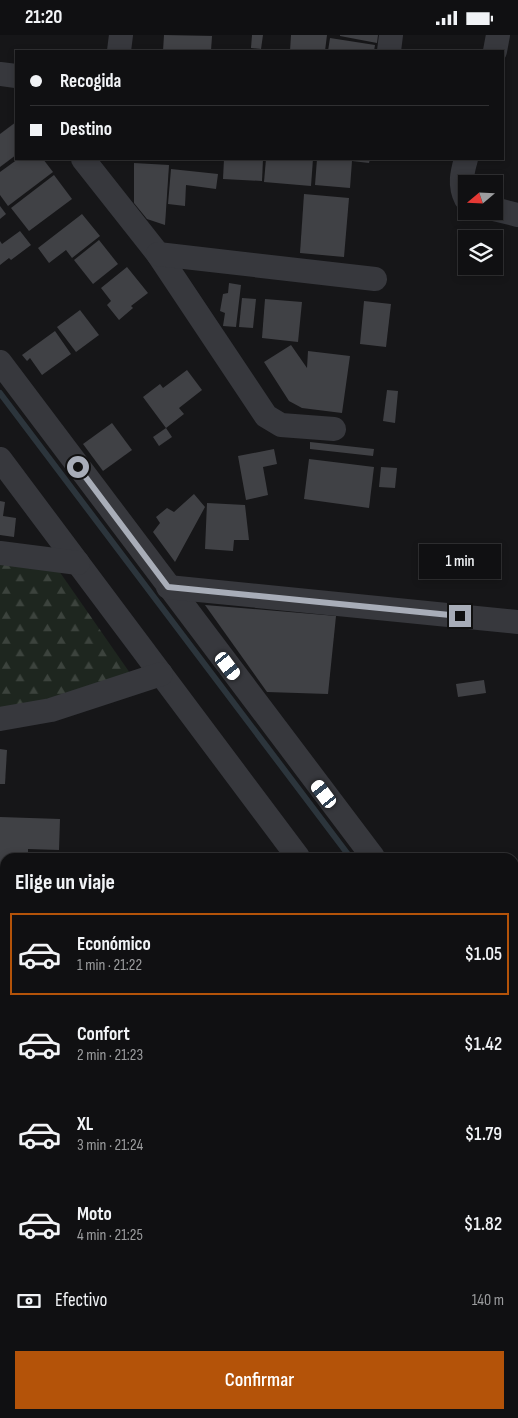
<!DOCTYPE html>
<html lang="es">
<meta charset="utf-8">
<style>
:root{--surface:#101012;--page:#1e1e20;--text:#f1f3f6;--muted:#9c9d9f;--line:#303032;--accent:#b45309}
body{margin:0;font-family:"Sofia Sans Condensed",sans-serif;background:var(--page);color:var(--text);height:100vh;display:flex;flex-direction:column;font-size:19px;white-space:nowrap}
*{box-sizing:border-box;margin:0}
p{font-size:16px;color:var(--muted)}
.icon{flex:none;width:28px;height:28px;fill:none;stroke:currentColor;stroke-width:2;stroke-linecap:round;stroke-linejoin:round}
.map{position:relative;flex:1;overflow:hidden}
.panel{position:absolute;left:0px;top:818px;width:519px;height:566px;display:flex;flex-direction:column;background:var(--surface);border-radius:15px 15px 0 0;box-shadow:0 2px 8px #0003,0 0 0 1px var(--line)}
.panel>*{flex:none}
.hud{position:absolute;left:15px;top:15px;width:489px;height:110px;border-radius:0px;box-shadow:0 2px 8px #0003,0 0 0 1px var(--line);display:grid;align-content:center;height:110px;padding:0 15px;background:var(--surface)}
.needle{width:32px;rotate:251deg}
.fabs{position:absolute;left:458px;top:140px;display:grid;gap:10px}
.fabs a{display:grid;place-items:center;width:45px;height:45px;border-radius:0px;background:var(--surface);box-shadow:0 2px 8px #0003,0 0 0 1px var(--line);font-size:25px}
.end{position:absolute;width:22px;height:22px;margin:-11px;border:6px solid #a8adb8;background:#111;box-shadow:0 0 0 2px #111}
.from{border-radius:50%}
.bubble{position:absolute;height:35px;border-radius:0px;background:var(--surface);box-shadow:0 2px 8px #0003,0 0 0 1px var(--line);font-size:16px;font-weight:600;line-height:35px;text-align:center}
.car{position:absolute;width:15px;height:30px;margin:-15px -8px;border-radius:6px;box-shadow:0 0 4px 1px #0007;background:linear-gradient(#fff 24%,#345 0 40%,#fff 0 76%,#345 0 86%,#fff 0)}
.hud b{display:flex;align-items:center;gap:18px;height:48px;font-size:19px}
.hud b+b{border-top:1px solid var(--line)}
.hud i{width:12px;height:12px;background:var(--text)}
ul{padding:0;list-style:none}
li{display:flex;align-items:center;gap:15px;height:82px;margin:0 10px 8px;padding:0 5px;border:2px solid transparent;border-radius:0px}
li div{flex:1}
li b{display:block;font-size:19px}
li em{font-style:normal;font-weight:600}
li.active{border-color:var(--accent)}
li>.icon{width:45px;height:45px;stroke-width:1.5}
h2{padding:0 15px;font-size:22px;line-height:60px}
.pay{display:flex;align-items:center;gap:12px;height:55px;padding:0 15px;font-size:19px}
.pay p{margin-inline-start:auto}
.button{display:flex;gap:10px;margin-top:auto;padding:10px 15px}
.button a{flex:1;height:58px;border-radius:0px;background:var(--accent);color:#fff;font-size:20px;font-weight:600;line-height:58px;text-align:center}
.status{display:flex;justify-content:space-between;align-items:center;height:35px;padding:0 25px;background:var(--surface);direction:ltr}
.status svg{height:14px;fill:currentColor}
.map>svg:first-child{display:block}
.green{fill:#1e261f}
.forest{fill:url(#forest-firs)}
.garden{fill:url(#garden-dots)}
.lines{fill:none;stroke-linecap:round;stroke-linejoin:round}
.stream{stroke:#2c353c;stroke-width:6}
.building{fill:#404145}
.path{stroke:#3d3f44;stroke-width:3;stroke-dasharray:2.5 4;stroke-linecap:butt}
.street{stroke:#37383d;stroke-width:24}
.secondary{stroke:#45474d;stroke-width:28}
.route{stroke:#a8adb8;stroke-width:6}
</style>
<div class="status"><b>21:20</b><svg viewBox="0 0 49 12"><path d="M0 12V9h3v3zM5 12V6h3v6zM10 12V3h3v9zM15 12V0h3v12zM26 1h20v11H26zM47 4h2v5h-2z"/></svg></div>
<div class="map">
<svg width="518" height="1383" viewBox="0 0 518 1383">
<defs>
<pattern id="forest-firs" width="22" height="20" patternUnits="userSpaceOnUse" patternTransform="scale(1.25)"><rect width="22" height="20" fill="#1e261f"/><path d="M5 1l3.5 6h-7zM16 11l3.5 6h-7z" fill="#3c433d"/></pattern>
<pattern id="garden-dots" width="8" height="8" patternUnits="userSpaceOnUse" patternTransform="scale(1.25)"><rect width="8" height="8" fill="#1e261f"/><path d="M2 2h.1M6 6h.1" fill="none" stroke="#3c433d" stroke-width="1.8" stroke-linecap="round"/></pattern>
</defs>
<rect width="100%" height="100%" fill="#161618"/>
<path class="green" d="M0,1145L5,1146V1379H514V1211L518,1212V1383H0Z"/>
<path class="forest" d="M0,529L59,536L139,651L0,680Z"/>
<g class="garden">
<path d="M16,1379H156L159,1383H16Z"/>
<path d="M450,1379H504V1383H451Z"/>
</g>
<g class="lines">
<g class="stream">
<path d="M0,358L350,822"/>
<path d="M514,1036L518,1040"/>
</g>
</g>
<g class="building">
<path d="M164,0L212,1L211,16H163Z"/>
<path d="M252,0H263L261,14L251,13Z"/>
<path d="M291,0H327L325,16H290Z"/>
<path d="M340,0H378L377,8L340,1Z"/>
<path d="M330,3L375,10L374,16H328Z"/>
<path d="M16,87V120L0,132V99Z"/>
<path d="M18,124H43L53,137L8,171L0,160V137Z"/>
<path d="M224,124H263L262,146L223,144Z"/>
<path d="M266,124H313L311,151L264,147Z"/>
<path d="M317,124H370L369,128L352,126L350,153L315,150Z"/>
<path d="M134,128L169,130L165,190L147,184L134,168Z"/>
<path d="M171,134L218,139L216,154L186,150L185,171L168,169Z"/>
<path d="M54,140L72,164L29,196L11,173Z"/>
<path d="M304,159L349,163L344,222L300,218Z"/>
<path d="M0,171L6,179L0,184Z"/>
<path d="M82,179L100,201L72,223L66,215L49,228L38,213Z"/>
<path d="M20,196L31,210L11,225L9,223L0,230V206L2,209Z"/>
<path d="M99,205L118,229L93,249L74,225Z"/>
<path d="M127,232L148,258L131,271L133,273L119,285L107,270L111,266L101,253Z"/>
<path d="M229,248L241,250L236,292L223,291L225,278L220,276L223,259L228,258Z"/>
<path d="M242,263L256,264L253,293L239,292Z"/>
<path d="M265,264L302,267L298,307L262,303Z"/>
<path d="M364,266L391,269L386,312L360,309Z"/>
<path d="M80,275L99,300L76,317L57,292Z"/>
<path d="M55,296L71,319L42,340L30,323L27,326L22,320Z"/>
<path d="M291,310L307,333L308,316L350,321L342,378L302,373L289,366L264,327Z"/>
<path d="M187,335L202,355L179,373L184,379L166,393L143,362L160,349L163,353Z"/>
<path d="M387,355L398,356L395,388L383,386Z"/>
<path d="M112,388L132,415L103,436L83,409Z"/>
<path d="M166,393L172,402L159,411L153,402Z"/>
<path d="M310,407L374,414L373,421L310,414Z"/>
<path d="M274,414L277,429L263,432L268,460L246,465L238,421Z"/>
<path d="M309,424L374,432L369,473L304,464Z"/>
<path d="M381,432L397,433L395,453L379,452Z"/>
<path d="M194,459L205,472L175,527L153,497L160,488L156,482L167,473L174,477Z"/>
<path d="M0,466L5,467L3,481L16,483L14,502L0,500Z"/>
<path d="M207,468L245,470L249,505H234L233,516L205,514Z"/>
<path d="M205,570L336,581L328,659L267,657Z"/>
<path d="M484,645L486,658L458,662L456,649Z"/>
<path d="M0,714L7,715L5,749H0Z"/>
<path d="M0,782L60,784L59,815L28,814V822H5V837L0,836Z"/>
<path d="M0,991H4L3,1033H0Z"/>
<path d="M517,1243L518,1263L516,1264L514,1260V1245Z"/>
<path d="M184,1379H409L412,1383H187Z"/>
</g>
<g class="lines">
<g class="path">
<path d="M0,1189L5,1190"/>
<path d="M0,1220L5,1223"/>
<path d="M0,1269L5,1270"/>
<path d="M0,1287L5,1288"/>
<path d="M0,1299H5"/>
<path d="M173,1379L176,1383"/>
<path d="M198,1379L202,1383"/>
<path d="M233,1379L237,1383"/>
<path d="M422,1379L424,1383"/>
<path d="M290,1383V1379"/>
</g>
<g class="street">
<path d="M119,16L121,0"/>
<path d="M389,16L391,0"/>
<path d="M495,16L498,0"/>
<path d="M0,39L16,41"/>
<path d="M83,124L158,219L266,381L281,390L334,394"/>
<path d="M466,164C459,150 462,138 466,124"/>
<path d="M494,174L518,180"/>
<path d="M158,219L375,244"/>
<path d="M0,327L373,822"/>
<path d="M0,424L298,822"/>
<path d="M0,518L78,528"/>
<path d="M168,552L518,587"/>
<path d="M0,684L51,675L161,639"/>
<path d="M0,853H5"/>
<path d="M514,1008L518,1013"/>
<path d="M514,1099L518,1104"/>
</g>
<g class="secondary">
<path d="M0,1070L5,1071"/>
<path d="M0,1114L5,1115"/>
<path d="M514,1141H518"/>
<path d="M514,1181H518"/>
</g>
</g>
<g class="lines">
<path class="route" d="M78,432L168,552L460,581"/>
</g>
</svg>
<div class="fabs">
<a><svg class="needle" viewBox="-14 -14 28 28"><path d="M0-13l5 13h-10z" fill="#e53935"/><path d="M0 13l5-13h-10z" fill="#9c9d9f"/></svg></a>
<a><svg class="icon" aria-label="layers" viewBox="0 0 24 24"><path d="M12 4l9 5-9 5-9-5zM3 14l9 5 9-5"/></svg></a>
</div>
<i class="end from" style="left:78px;top:432px"></i>
<i class="end" style="left:460px;top:581px"></i>
<div class="bubble" style="left:419px;top:509px;width:82px">1 min</div>
<i class="car" style="left:228px;top:631px;rotate:143deg"></i>
<i class="car" style="left:324px;top:759px;rotate:323deg"></i>
<div class="hud">
<b><i class="from"></i>Recogida</b>
<b><i></i>Destino</b>
</div>
<section class="panel">
<h2>Elige un viaje</h2>
<ul>
<li class="active"><svg class="icon" aria-label="car" viewBox="0 0 24 24"><path d="M5 17H2v-5l4-1 3-4h7l3 4 3 1v5h-3M9 17h6M6 11h13"/><circle cx="7" cy="17" r="2"/><circle cx="17" cy="17" r="2"/></svg><div><b>Económico</b><p>1 min · 21:22</p></div><em>$1.05</em></li>
<li><svg class="icon" aria-label="car" viewBox="0 0 24 24"><path d="M5 17H2v-5l4-1 3-4h7l3 4 3 1v5h-3M9 17h6M6 11h13"/><circle cx="7" cy="17" r="2"/><circle cx="17" cy="17" r="2"/></svg><div><b>Confort</b><p>2 min · 21:23</p></div><em>$1.42</em></li>
<li><svg class="icon" aria-label="car" viewBox="0 0 24 24"><path d="M5 17H2v-5l4-1 3-4h7l3 4 3 1v5h-3M9 17h6M6 11h13"/><circle cx="7" cy="17" r="2"/><circle cx="17" cy="17" r="2"/></svg><div><b>XL</b><p>3 min · 21:24</p></div><em>$1.79</em></li>
<li><svg class="icon" aria-label="car" viewBox="0 0 24 24"><path d="M5 17H2v-5l4-1 3-4h7l3 4 3 1v5h-3M9 17h6M6 11h13"/><circle cx="7" cy="17" r="2"/><circle cx="17" cy="17" r="2"/></svg><div><b>Moto</b><p>4 min · 21:25</p></div><em>$1.82</em></li>
</ul>
<div class="pay"><svg class="icon" aria-label="cash" viewBox="0 0 24 24"><path d="M3 7h18v10H3z"/><circle cx="12" cy="12" r="2"/></svg>Efectivo<p>140 m</p></div>
<div class="button"><a>Confirmar</a></div>
</section>
</div>
